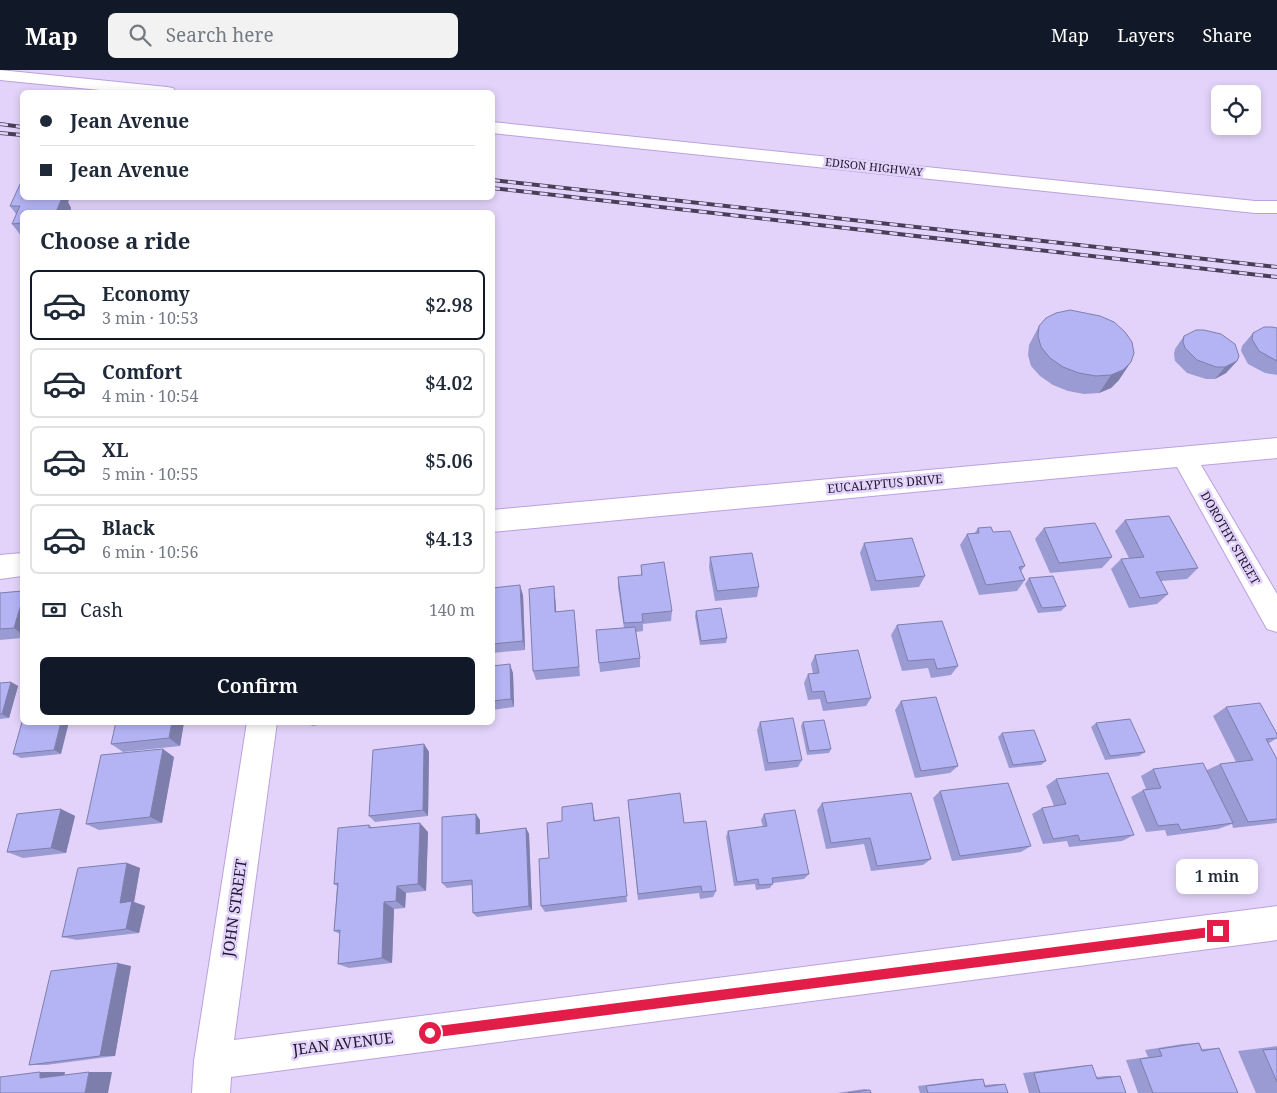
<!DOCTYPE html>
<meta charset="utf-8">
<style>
:root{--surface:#fff;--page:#f2f2f3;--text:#1f2937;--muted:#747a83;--line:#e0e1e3;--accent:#111827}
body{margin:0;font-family:"Noto Serif",serif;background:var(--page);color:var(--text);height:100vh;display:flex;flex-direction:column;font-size:19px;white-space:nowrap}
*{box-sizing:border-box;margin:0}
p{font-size:16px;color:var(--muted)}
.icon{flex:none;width:28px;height:28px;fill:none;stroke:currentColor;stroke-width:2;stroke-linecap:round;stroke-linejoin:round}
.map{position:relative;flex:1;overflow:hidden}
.drawer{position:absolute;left:20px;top:140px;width:475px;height:515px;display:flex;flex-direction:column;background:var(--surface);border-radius:8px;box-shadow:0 2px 8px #0003}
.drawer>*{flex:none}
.banner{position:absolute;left:20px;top:20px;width:475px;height:110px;border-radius:8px;box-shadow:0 2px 8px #0003;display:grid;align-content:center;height:110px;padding:0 20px;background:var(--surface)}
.fabs{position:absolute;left:1211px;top:15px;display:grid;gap:10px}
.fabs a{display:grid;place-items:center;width:50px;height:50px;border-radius:8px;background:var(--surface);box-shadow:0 2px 8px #0003;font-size:25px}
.end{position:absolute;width:22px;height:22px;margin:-11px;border:6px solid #e11d48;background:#fff;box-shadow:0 0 0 2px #fff}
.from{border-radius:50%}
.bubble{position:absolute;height:35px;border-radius:8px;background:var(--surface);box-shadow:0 2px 8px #0003;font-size:16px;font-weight:600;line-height:35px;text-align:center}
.banner b{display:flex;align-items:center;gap:18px;height:48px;font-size:19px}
.banner b+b{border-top:1px solid var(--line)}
.banner i{width:12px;height:12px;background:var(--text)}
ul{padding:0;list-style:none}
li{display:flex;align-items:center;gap:15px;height:70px;margin:0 10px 8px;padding:0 10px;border:2px solid var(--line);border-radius:8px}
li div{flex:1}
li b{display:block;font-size:19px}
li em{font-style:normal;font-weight:600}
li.active{border-color:var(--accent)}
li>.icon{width:45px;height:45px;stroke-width:1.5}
h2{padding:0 20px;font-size:22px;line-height:60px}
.pay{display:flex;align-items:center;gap:12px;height:55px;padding:0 20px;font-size:19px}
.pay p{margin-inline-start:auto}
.button{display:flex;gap:10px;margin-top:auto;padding:10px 20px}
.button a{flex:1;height:58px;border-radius:8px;background:var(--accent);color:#fff;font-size:20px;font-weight:600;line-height:58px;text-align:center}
header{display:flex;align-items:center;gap:30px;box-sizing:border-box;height:70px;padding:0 25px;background:var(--accent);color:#fff}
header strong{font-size:24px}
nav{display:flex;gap:28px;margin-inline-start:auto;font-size:18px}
.search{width:350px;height:45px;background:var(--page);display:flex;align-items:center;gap:12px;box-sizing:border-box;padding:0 18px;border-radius:8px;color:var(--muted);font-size:19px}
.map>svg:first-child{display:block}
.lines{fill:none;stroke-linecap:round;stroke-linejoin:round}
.minor-casing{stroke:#bba0de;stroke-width:2}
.major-casing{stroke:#bba0de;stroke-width:2}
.minor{fill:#fff;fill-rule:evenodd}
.major{fill:#fff;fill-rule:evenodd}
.rail-casing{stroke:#493d58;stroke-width:4}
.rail{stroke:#e3d3fa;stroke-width:2.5;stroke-dasharray:8;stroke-linecap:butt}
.wall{fill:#9b9bd3}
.shaded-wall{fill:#7e7eac}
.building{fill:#b4b4f5;stroke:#7e7eac}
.route{fill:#e11d48}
.labels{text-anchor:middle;stroke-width:5;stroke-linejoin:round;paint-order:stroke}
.far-street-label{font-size:11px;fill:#20162d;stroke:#e3d3fa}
.street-label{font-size:12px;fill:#20162d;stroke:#e3d3fa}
.near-street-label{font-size:15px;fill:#20162d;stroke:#e3d3fa}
</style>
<header>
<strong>Map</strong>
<div class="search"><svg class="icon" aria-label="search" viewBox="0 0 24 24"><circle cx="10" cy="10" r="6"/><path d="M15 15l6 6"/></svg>Search here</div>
<nav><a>Map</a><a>Layers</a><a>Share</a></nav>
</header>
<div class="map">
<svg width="1277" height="1023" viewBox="0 0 1277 1023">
<rect width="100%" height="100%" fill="#e3d3fa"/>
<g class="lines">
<defs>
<g id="minor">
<path d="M1277,368V388L1201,395L1277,524V562L1267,559L1177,397L492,462V440Z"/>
<path d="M22,483V506L0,509V485Z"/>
<path d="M247,652H277L234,970L1277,836V870L231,1007L230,1023H192L194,991Z"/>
</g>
<g id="major">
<path d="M0,0L167,17L173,18L176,22H120L0,10Z"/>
<path d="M492,52L1255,131H1277V143H1255L492,63Z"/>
</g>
</defs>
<use href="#minor" class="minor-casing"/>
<use href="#major" class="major-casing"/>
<use href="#minor" class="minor"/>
<use href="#major" class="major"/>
<defs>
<g id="rail">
<path d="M0,54L22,57"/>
<path d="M0,63L22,65"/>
<path d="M492,110L1277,197"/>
<path d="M492,118L1277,207"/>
</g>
</defs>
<use href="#rail" class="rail-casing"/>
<use href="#rail" class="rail"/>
</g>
<g class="wall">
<path d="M68,132L71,138L70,142H22V167L12,154L16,144L10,136Z"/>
<path d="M1070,240L1119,310L1111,318L1099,323L1084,324L1068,321L1053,315L1040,306L1031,296L1028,285L1029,275L1039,256Z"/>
<path d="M1277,258V305L1265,303L1248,294L1241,281L1242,276L1253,263Z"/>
<path d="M1184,266L1237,291L1226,303L1215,309H1206L1187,303L1175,291L1174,284L1175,279Z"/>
<path d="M1125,450L1198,498L1187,509L1161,511L1168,524L1157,534L1129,538L1111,499L1121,489L1129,488L1115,461Z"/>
<path d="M978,458L993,462L1025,496L1021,501L1025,510L1017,521L979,525L960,475L967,464H974Z"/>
<path d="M1044,458L1112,487L1102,498L1050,503L1035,469Z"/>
<path d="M864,473L925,506L919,517L871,521L860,483Z"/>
<path d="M710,487L759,517L757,527L715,531L709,497Z"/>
<path d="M641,495L672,541L671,551L643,554V561L636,562L640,588V597L600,602L596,560L624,558L618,517V507L641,505Z"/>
<path d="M1029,508L1066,536L1061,541L1038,543L1025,514Z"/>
<path d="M554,516L555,526L556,542L575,550L580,606L536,610L533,601Z"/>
<path d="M492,518L523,525L525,580L492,583Z"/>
<path d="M22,521V568L0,570V523Z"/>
<path d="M696,541L727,568L726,573L700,575L695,546Z"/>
<path d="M897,555L958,596L951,605L931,608L928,598L902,601L891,565Z"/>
<path d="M815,585L871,628L866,636L823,641L820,629L808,630L804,613L808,604H813L811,594Z"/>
<path d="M492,596L513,603L514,637L492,640Z"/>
<path d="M11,612L18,616L9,648L0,649V613Z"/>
<path d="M901,631L958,696L950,703L915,708L895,640Z"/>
<path d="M1226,637L1277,664V668L1269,673L1277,753L1233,758L1232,754L1218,759L1167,766L1165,760L1146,762L1131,727L1143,720L1146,719L1141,706L1153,699L1207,700L1220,694L1236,692L1213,646Z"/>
<path d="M22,652L61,684L21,688L13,684Z"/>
<path d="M184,652L180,676L123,682L111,674Z"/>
<path d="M309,652H338L312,656Z"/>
<path d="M760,652L802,690L798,697L765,701L757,660Z"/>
<path d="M803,652L831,679L829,683L807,685L801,656Z"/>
<path d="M1096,653L1145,682L1139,686L1105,690L1091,657Z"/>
<path d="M1002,663L1046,691L1041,695L1009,698L998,667Z"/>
<path d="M424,674L429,682L428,746L375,752L369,746Z"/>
<path d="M174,687L162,753L99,760L86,754Z"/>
<path d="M1056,709L1134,765L1122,771L1069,777L1067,771L1043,774L1032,744L1042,738L1054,736L1046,716Z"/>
<path d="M940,721L1031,776L1021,782L952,791L933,728Z"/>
<path d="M628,730L684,753L716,821L713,827L700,829L699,823L638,830Z"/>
<path d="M592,733L595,750L619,747L627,832L545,842L541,836L562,751Z"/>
<path d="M822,733L931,789L923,795L871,801L864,774L826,779L817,740Z"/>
<path d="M61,739L75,746L66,783L23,788L7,782Z"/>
<path d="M764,744L809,804L804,809L773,813L770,818L756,820L755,814L734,816L726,767L728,761L763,757L761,750Z"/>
<path d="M480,750V764L526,758L529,764L532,840L477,847L473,843L472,815L447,818L442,813Z"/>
<path d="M369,755L373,758L428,762L426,821L406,823L405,838L394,839L392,893L349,898L338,894L340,864L334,861L337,816L334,814Z"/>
<path d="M127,793L140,798L134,832L145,836L139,863L77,870L62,867Z"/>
<path d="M131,896L115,986L46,995H29Z"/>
<path d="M1199,973L1202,979L1219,978L1238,1023H1138L1126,990L1148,987L1145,980L1183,974Z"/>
<path d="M1277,976V1023H1256L1238,981Z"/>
<path d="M1092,995L1096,1007L1106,1006H1120L1126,1023H1029L1023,1003L1079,996Z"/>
<path d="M974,1009H983L985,1015L995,1014H1005L1008,1023H920L918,1016Z"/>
<path d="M864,1019L870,1020L871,1023H837Z"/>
</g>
<g class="shaded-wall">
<path d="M58,128H70L68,132L71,138L70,142H56Z"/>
<path d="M1237,291L1226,303L1215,309L1225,297Z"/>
<path d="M1131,292L1119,310L1111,318L1099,323L1111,305Z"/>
<path d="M520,515L523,525L525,580L523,571Z"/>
<path d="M554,516L555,526L557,552L555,542Z"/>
<path d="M22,531V564L14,558Z"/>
<path d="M510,594L513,603L514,637L511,629Z"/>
<path d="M11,612L18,616L9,648L2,644Z"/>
<path d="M61,652H69L61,684L54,680Z"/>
<path d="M172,652H184L180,676L169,668Z"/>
<path d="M424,674L429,682L428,746L423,740Z"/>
<path d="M163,679L174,687L162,753L150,747Z"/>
<path d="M61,739L75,746L66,783L51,778Z"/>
<path d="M476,744L480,750V770L476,764Z"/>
<path d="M420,753L428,762L426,821L418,814Z"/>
<path d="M526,758L529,764L532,840L529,836Z"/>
<path d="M127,793L140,798L134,832L145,836L139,863L126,859L120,833Z"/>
<path d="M397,816L406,823L405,838L396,831Z"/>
<path d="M384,832L394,839L392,893L382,888Z"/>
<path d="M118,893L131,896L115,986H100Z"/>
<path d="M40,1002H65L64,1008H40Z"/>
<path d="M89,1002H112L108,1023H85Z"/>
</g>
<g class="building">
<path d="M22,110V128H62L56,142H22V153L12,154L20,136H10Z"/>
<path d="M1070,240L1100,246L1114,252L1125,262L1132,272L1134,283L1131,292L1123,300L1111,305L1096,306L1079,303L1063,297L1050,288L1041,277L1038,266L1039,256L1046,248L1056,243Z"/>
<path d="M1264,257H1272L1277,258V291L1259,281L1252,269L1253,263Z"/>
<path d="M1196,260H1204L1221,264L1235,274L1239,286L1237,291L1225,297H1216L1197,290L1185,278L1183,272L1184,266Z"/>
<path d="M1169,446L1198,498L1156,502L1168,524L1140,528L1121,489L1144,487L1125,450Z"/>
<path d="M1095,453L1112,487L1059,493L1044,458Z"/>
<path d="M991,457L993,462L1010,461L1025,496L1019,497L1025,510L986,515L967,464L979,463L978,458Z"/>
<path d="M912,468L925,506L876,511L864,473Z"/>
<path d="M752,483L759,517L717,521L710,487Z"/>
<path d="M664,492L672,541L642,544L643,552L624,553L618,507L642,505L641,495Z"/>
<path d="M1053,506L1066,536L1042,538L1029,508Z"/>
<path d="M520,515L523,571L492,574V518Z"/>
<path d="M554,516L555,542L574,540L579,597L533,601L529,519Z"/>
<path d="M22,521V531L14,558L0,559V523Z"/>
<path d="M721,538L727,568L701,571L696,541Z"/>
<path d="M942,551L958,596L937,599L934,589L908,591L897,555Z"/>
<path d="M635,557L640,588L599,593L596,560Z"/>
<path d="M858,580L871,628L827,633L824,621L812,622L808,604L819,603L815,585Z"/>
<path d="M510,594L511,629L492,631V596Z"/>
<path d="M11,612L2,644H0V613Z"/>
<path d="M936,627L958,696L921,701L901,631Z"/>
<path d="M1260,633L1277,664V668L1266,669L1277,689V749L1248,752L1220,694L1253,690L1226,637Z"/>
<path d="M793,648L802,690L768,693L760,652Z"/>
<path d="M1130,649L1145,682L1110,686L1096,653Z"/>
<path d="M824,650L831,679L809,681L803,652Z"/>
<path d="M22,652H61L54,680L13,684Z"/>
<path d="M116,652H172L169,668L111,674Z"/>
<path d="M1034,660L1046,691L1013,695L1002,663Z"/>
<path d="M424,674L423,740L369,746L373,680Z"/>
<path d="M163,679L150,747L86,754L101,685Z"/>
<path d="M1203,693L1233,753L1181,760L1178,754L1158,756L1143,720L1161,718L1153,699Z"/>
<path d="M1108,703L1134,765L1080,771L1078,765L1053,769L1042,738L1066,734L1056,709Z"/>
<path d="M1008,713L1031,776L960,786L940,721Z"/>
<path d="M680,723L684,753L706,751L716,821L702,822L701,816L638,824L628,730Z"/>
<path d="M911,723L931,789L877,796L870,768L831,773L822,733Z"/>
<path d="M592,733L594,751L619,747L627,826L541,836L539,789L549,788L547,753L562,751V737Z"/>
<path d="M61,739L51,778L7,782L17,744Z"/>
<path d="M795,740L809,804L772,808L773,814L759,815L758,809L737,812L728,761L767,756L764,744Z"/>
<path d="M476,744V764L526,758L529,836L473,843L472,810L442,813V747Z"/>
<path d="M420,753L418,814L397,816L396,831L384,832L382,888L338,894L340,860L334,861L338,813L334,814L338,758L369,755V758Z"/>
<path d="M127,793L120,833L132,831L126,859L62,867L78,798Z"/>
<path d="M118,893L100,986L29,995L51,901Z"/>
<path d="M1199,973L1202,981L1219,978L1238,1023H1153L1140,989L1162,986L1159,979Z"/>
<path d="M1277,979V1012L1263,980Z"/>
<path d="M1092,995L1097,1009L1120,1006L1126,1023H1040L1034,1003Z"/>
<path d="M40,1002V1008L89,1002L85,1023H0V1007Z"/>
<path d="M983,1009L985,1017L1005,1014L1008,1023H928L926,1016Z"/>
<path d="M870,1020L871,1023H848Z"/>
</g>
<path class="route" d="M1218,856L1223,861L1218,866L430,968L426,967L425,963L426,959L430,957Z"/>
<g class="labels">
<g class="far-street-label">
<text transform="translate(874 97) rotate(6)" y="4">EDISON HIGHWAY</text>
</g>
<g class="street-label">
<text transform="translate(885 414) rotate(-5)" y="4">EUCALYPTUS DRIVE</text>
<text transform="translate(1230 468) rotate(60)" y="4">DOROTHY STREET</text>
</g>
<g class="near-street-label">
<text transform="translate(235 838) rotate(-82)" y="5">JOHN STREET</text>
<text transform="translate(343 974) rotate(-7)" y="5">JEAN AVENUE</text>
</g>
</g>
</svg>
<div class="fabs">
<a><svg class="icon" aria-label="locate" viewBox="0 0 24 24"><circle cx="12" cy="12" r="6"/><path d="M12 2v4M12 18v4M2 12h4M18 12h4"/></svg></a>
</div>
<i class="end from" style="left:430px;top:963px"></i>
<i class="end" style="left:1218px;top:861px"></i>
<div class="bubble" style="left:1176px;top:789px;width:82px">1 min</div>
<div class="banner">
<b><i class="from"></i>Jean Avenue</b>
<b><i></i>Jean Avenue</b>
</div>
<section class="drawer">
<h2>Choose a ride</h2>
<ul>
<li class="active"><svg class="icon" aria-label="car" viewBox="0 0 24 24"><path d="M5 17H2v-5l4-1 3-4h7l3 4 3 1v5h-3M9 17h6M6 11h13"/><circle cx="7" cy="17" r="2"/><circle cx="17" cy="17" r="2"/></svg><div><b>Economy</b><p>3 min · 10:53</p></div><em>$2.98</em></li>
<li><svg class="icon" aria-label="car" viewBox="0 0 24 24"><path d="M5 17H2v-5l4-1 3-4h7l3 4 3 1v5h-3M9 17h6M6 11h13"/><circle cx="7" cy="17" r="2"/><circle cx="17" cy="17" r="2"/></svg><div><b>Comfort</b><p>4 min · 10:54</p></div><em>$4.02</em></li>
<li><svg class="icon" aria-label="car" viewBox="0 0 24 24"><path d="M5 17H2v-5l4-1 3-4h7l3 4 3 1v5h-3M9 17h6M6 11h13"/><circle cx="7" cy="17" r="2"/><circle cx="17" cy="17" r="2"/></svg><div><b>XL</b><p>5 min · 10:55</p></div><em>$5.06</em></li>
<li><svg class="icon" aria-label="car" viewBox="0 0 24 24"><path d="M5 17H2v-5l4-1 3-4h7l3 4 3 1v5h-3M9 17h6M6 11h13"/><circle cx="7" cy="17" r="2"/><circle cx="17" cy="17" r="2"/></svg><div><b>Black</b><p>6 min · 10:56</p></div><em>$4.13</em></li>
</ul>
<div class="pay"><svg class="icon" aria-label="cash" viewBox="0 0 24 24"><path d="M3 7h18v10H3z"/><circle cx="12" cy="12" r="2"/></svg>Cash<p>140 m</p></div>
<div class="button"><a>Confirm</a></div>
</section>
</div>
